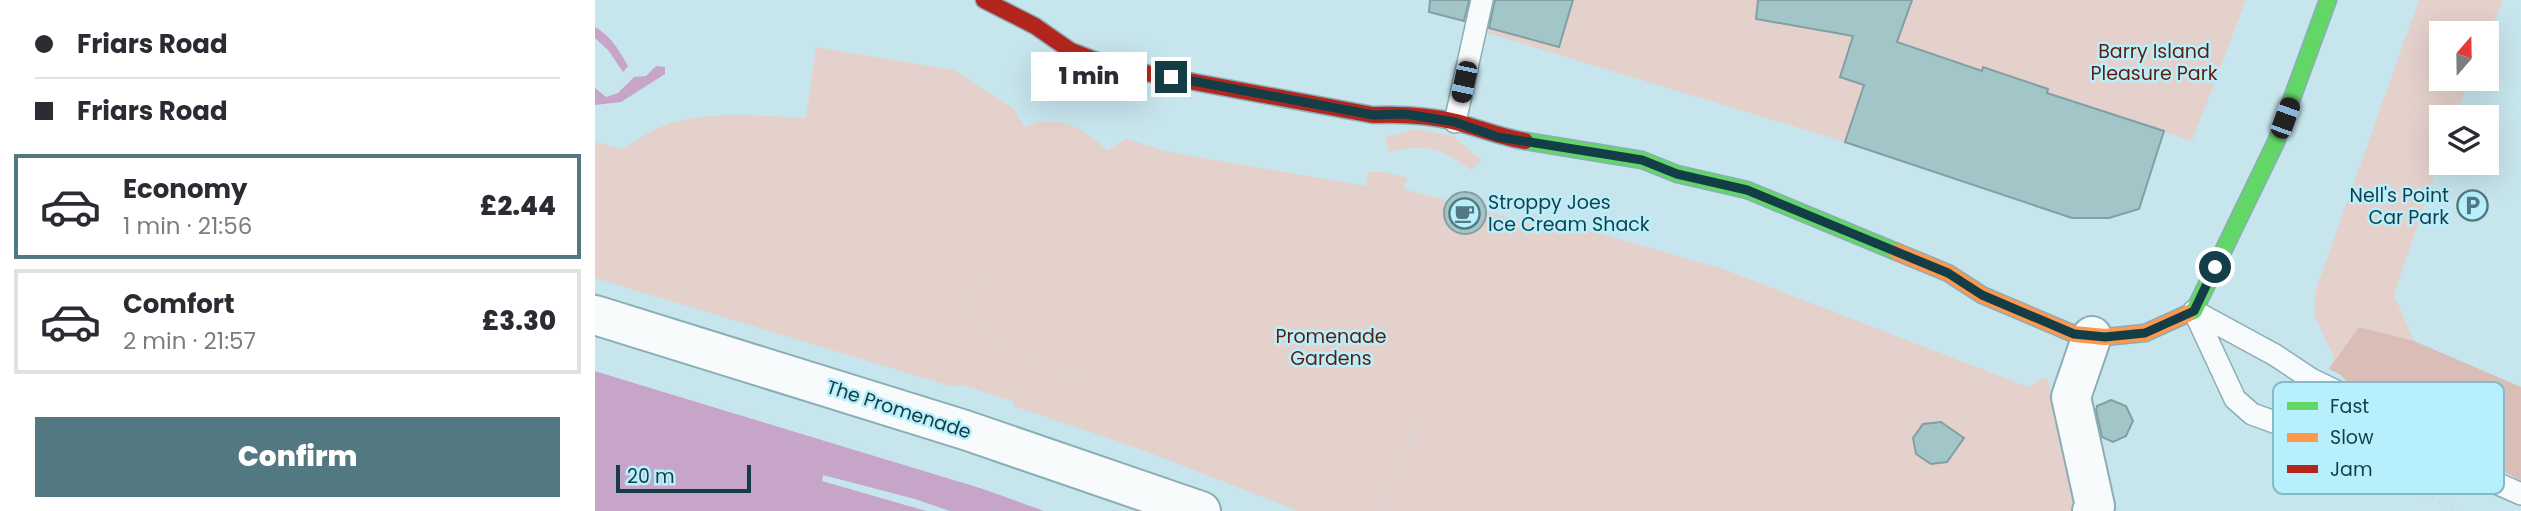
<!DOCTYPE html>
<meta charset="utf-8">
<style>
:root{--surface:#fff;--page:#f2f2f3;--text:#2b2b33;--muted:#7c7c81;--line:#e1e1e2;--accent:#527882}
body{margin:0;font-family:Poppins,sans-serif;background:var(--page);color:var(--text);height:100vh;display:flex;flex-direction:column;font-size:26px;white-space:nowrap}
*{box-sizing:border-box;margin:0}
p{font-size:23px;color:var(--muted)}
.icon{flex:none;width:38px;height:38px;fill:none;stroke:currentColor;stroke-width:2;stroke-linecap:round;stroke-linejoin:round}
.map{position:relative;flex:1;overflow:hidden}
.sheet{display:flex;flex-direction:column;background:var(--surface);width:595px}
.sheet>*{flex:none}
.top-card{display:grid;align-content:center;height:154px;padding:0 35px;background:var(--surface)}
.needle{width:46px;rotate:20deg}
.fabs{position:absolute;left:1834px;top:21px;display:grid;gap:14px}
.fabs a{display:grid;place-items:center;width:70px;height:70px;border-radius:0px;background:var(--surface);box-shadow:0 7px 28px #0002;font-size:35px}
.scale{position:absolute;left:21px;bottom:18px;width:135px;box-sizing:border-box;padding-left:7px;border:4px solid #133e48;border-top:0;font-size:19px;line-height:24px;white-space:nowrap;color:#133e48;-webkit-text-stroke:5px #b8effc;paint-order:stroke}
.end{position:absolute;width:32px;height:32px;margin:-16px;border:9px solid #133e48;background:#fff;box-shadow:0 0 0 4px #fff}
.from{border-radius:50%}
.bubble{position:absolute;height:49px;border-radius:0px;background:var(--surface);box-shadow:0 7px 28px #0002;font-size:23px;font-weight:800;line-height:49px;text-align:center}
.car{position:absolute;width:21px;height:42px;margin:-21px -10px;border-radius:9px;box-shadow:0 0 5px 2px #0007;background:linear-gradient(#222 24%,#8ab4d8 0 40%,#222 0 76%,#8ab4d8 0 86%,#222 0)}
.top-card b{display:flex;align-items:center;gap:24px;height:66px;font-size:26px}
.top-card b+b{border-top:2px solid var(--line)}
.top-card i{width:18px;height:18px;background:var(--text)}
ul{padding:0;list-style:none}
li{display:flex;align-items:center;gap:21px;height:105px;margin:0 14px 10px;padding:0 21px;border:4px solid var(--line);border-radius:0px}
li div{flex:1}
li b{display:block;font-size:26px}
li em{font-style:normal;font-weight:800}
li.active{border-color:var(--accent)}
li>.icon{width:63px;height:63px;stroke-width:1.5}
.primary-button{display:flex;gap:14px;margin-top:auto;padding:14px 35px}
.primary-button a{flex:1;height:80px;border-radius:0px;background:var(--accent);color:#fff;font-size:28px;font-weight:800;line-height:80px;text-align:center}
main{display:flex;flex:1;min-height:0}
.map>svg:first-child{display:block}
.green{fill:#e5d1cb}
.forest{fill:#d9bdb6}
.water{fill:#c6a5c9}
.pier{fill:#c7e5ed}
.building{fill:#a2c5c8;stroke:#829fa3;stroke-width:2}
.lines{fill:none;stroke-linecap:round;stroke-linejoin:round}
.lane-casing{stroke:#8badb5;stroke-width:24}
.street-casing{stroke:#8badb5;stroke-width:42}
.fast-casing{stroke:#8badb5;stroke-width:19}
.slow-casing{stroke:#8badb5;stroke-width:19}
.jam-casing{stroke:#8badb5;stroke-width:19}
.path{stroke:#d1dcdf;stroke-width:4.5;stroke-dasharray:2 5;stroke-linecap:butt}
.lane{stroke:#f7fbfc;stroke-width:21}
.street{stroke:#f7fbfc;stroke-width:38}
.fast{stroke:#63d668;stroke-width:16}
.slow{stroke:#ff974d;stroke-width:16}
.jam{stroke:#b3261e;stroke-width:16}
.route{stroke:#133e48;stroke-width:9}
.labels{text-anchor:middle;stroke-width:5;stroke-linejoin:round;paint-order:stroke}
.park-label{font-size:19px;fill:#5f1c0c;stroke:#b8effc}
.poi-label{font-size:19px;fill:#133e48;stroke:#b8effc;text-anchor:end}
.street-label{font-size:19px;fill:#133e48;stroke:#b8effc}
.key{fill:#b8effc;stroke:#86bac6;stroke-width:2}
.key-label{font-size:19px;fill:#133e48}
</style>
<main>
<section class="sheet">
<div class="top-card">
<b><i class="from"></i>Friars Road</b>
<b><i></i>Friars Road</b>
</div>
<ul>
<li class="active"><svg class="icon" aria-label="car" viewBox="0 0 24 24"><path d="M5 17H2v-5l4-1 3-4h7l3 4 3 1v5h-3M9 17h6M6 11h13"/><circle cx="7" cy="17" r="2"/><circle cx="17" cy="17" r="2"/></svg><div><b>Economy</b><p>1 min · 21:56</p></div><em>£2.44</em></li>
<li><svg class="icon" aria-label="car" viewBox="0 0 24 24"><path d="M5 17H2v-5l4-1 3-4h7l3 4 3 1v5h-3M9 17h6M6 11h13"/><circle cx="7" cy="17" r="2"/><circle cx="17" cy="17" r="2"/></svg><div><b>Comfort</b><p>2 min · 21:57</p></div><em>£3.30</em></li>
</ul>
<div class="primary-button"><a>Confirm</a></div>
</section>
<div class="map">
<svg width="1926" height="511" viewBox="0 0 1926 511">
<rect width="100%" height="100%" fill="#c7e5ed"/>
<g class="green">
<path d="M901,0H1651L1597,141L1452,93L1453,89L1388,68L1387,71L1286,37L1257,42L1245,77L1269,85L1250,142L892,33Z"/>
<path d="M1824,0H1908L1892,38V33H1846V79H1875L1860,117H1846V156L1799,295L1819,341L1764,327L1734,369L1739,358L1719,315L1721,289Z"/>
<path d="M221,47L359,70L419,109L429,127C462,114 489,127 512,151L532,139L574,152L770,186L774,172H790L812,178L809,189L853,201L849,216L856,230L873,234L887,227L892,211L934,224L938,214L1128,269L1433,387L1448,378L1453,380L1480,505L1476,511H703L545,449L418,406V401L366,385L358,387L0,278V142L25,149C42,142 56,129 74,124C116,110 167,116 211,118Z"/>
<path d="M821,129L858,136L886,160L876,170C845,148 832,143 794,152L790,137Z"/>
</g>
<path class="forest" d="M1764,327L1819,341L1926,387V481L1879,455L1832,447L1761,392L1746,375L1734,369Z"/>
<g class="water">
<path d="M0,27C16,36 24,50 33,66L28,72L13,50L0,38Z"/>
<path d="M61,66L70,67V74L26,102L0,105V88L11,97L23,93L39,77L51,76Z"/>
<path d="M0,371L388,489L449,511H0Z"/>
</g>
<g class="pier">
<path d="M1,368L238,440L330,467L328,470L237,443L0,371Z"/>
<path d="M228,475L320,499L355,511H331L227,481Z"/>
</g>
<g class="building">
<path d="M835,0H874L869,21L834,12Z"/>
<path d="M900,0H978L964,47L894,28Z"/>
<path d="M1163,0H1317L1302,42L1387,71L1388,67L1453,89L1452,93L1569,131L1544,209L1514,218H1477L1250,142L1269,85L1245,77L1258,36L1161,19Z"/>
<circle cx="870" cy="213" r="21"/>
<path d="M1516,400L1531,406L1538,421L1531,436L1518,442L1507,437L1501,410L1502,406Z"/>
<path d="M1346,422L1369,438L1352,462L1336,464L1321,454L1318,438L1328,424Z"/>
</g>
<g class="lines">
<defs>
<g id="lane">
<path d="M860,122L887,0"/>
<path d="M1599,311L1680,355L1716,379L1778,409L1796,423L1817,446L1926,494"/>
<path d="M1599,311L1640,399L1657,414L1765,453H1786L1817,446"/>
</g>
<g id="street">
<path d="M0,315L370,430L606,511"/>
<path d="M1497,511L1500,506L1476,397L1497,336"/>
</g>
<g id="fast">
<path d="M930,141L1047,160L1082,174L1152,190L1302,252"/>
<path d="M1592,314L1599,311L1681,142L1733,0"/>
</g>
<path id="slow" d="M1302,252L1353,273L1387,295L1479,334L1510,337L1550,333L1592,314"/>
<path id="jam" d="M389,0L440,26L476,51L518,67L778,115C806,114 834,115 861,122C884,128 905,137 930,141"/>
</defs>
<use href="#lane" class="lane-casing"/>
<use href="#street" class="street-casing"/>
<use href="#fast" class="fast-casing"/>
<use href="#slow" class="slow-casing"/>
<use href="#jam" class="jam-casing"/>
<g class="path">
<path d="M394,284L399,278"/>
<path d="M378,302V311L388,325"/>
<path d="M406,340L412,345"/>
<path d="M431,361L437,366"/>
<path d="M489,378L496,377"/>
<path d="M462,380L469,379"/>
<path d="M426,386L434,384"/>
<path d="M804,467L824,422"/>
<path d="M1804,486L1868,510"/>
<path d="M784,511L795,487"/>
</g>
<use href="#lane" class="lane"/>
<use href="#street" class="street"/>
<use href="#fast" class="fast"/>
<use href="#slow" class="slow"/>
<use href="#jam" class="jam"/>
</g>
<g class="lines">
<path class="route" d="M576,77L778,115L810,114L860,122L903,137L1047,160L1082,174L1152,190L1353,273L1387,295L1479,334L1510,337L1550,333L1599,311L1620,267"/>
</g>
<defs>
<symbol id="parking-ring" viewBox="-11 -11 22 22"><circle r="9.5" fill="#b8effc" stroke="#527882" stroke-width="1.5"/><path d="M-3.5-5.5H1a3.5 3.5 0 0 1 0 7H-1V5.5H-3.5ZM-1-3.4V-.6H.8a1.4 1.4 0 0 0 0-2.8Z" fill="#527882"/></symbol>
<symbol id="cafe-ring" viewBox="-11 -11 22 22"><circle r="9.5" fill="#b8effc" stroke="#527882" stroke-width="1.5"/><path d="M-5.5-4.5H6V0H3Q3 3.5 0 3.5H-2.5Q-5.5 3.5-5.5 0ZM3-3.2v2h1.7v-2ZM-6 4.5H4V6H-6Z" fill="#527882"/></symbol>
</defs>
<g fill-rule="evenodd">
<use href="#parking-ring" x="1860" y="188" width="35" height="35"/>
<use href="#cafe-ring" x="852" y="196" width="35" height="35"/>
</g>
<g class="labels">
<g class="park-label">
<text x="1559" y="58">Barry Island<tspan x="1559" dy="22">Pleasure Park</tspan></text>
<text x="736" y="343">Promenade<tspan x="736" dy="22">Gardens</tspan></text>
</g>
<g class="poi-label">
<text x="1854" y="202">Nell's Point<tspan x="1854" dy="22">Car Park</tspan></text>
<text x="893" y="209" text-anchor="start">Stroppy Joes<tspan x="893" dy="22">Ice Cream Shack</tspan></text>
</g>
<g class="street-label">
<text transform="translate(304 409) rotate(18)" y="7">The Promenade</text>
</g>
</g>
<rect x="1678" y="382" width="231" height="112" rx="10" class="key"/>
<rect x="1692" y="402" width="31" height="8" fill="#63d668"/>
<rect x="1692" y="433" width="31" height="9" fill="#ff974d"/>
<rect x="1692" y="465" width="31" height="8" fill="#b3261e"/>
<g class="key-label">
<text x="1735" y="413">Fast</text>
<text x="1735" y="444">Slow</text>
<text x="1735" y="476">Jam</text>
</g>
</svg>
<div class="fabs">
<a><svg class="needle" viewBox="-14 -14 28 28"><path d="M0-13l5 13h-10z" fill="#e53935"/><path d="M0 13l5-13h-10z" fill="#7c7c81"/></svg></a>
<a><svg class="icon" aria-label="layers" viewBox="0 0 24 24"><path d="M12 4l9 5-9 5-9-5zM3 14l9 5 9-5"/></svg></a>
</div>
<div class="scale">20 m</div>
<i class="end from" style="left:1620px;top:267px"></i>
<i class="end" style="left:576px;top:77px"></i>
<div class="bubble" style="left:436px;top:52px;width:116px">1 min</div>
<i class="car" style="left:869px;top:82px;rotate:192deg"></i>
<i class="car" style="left:1690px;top:118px;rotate:20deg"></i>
</div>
</main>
